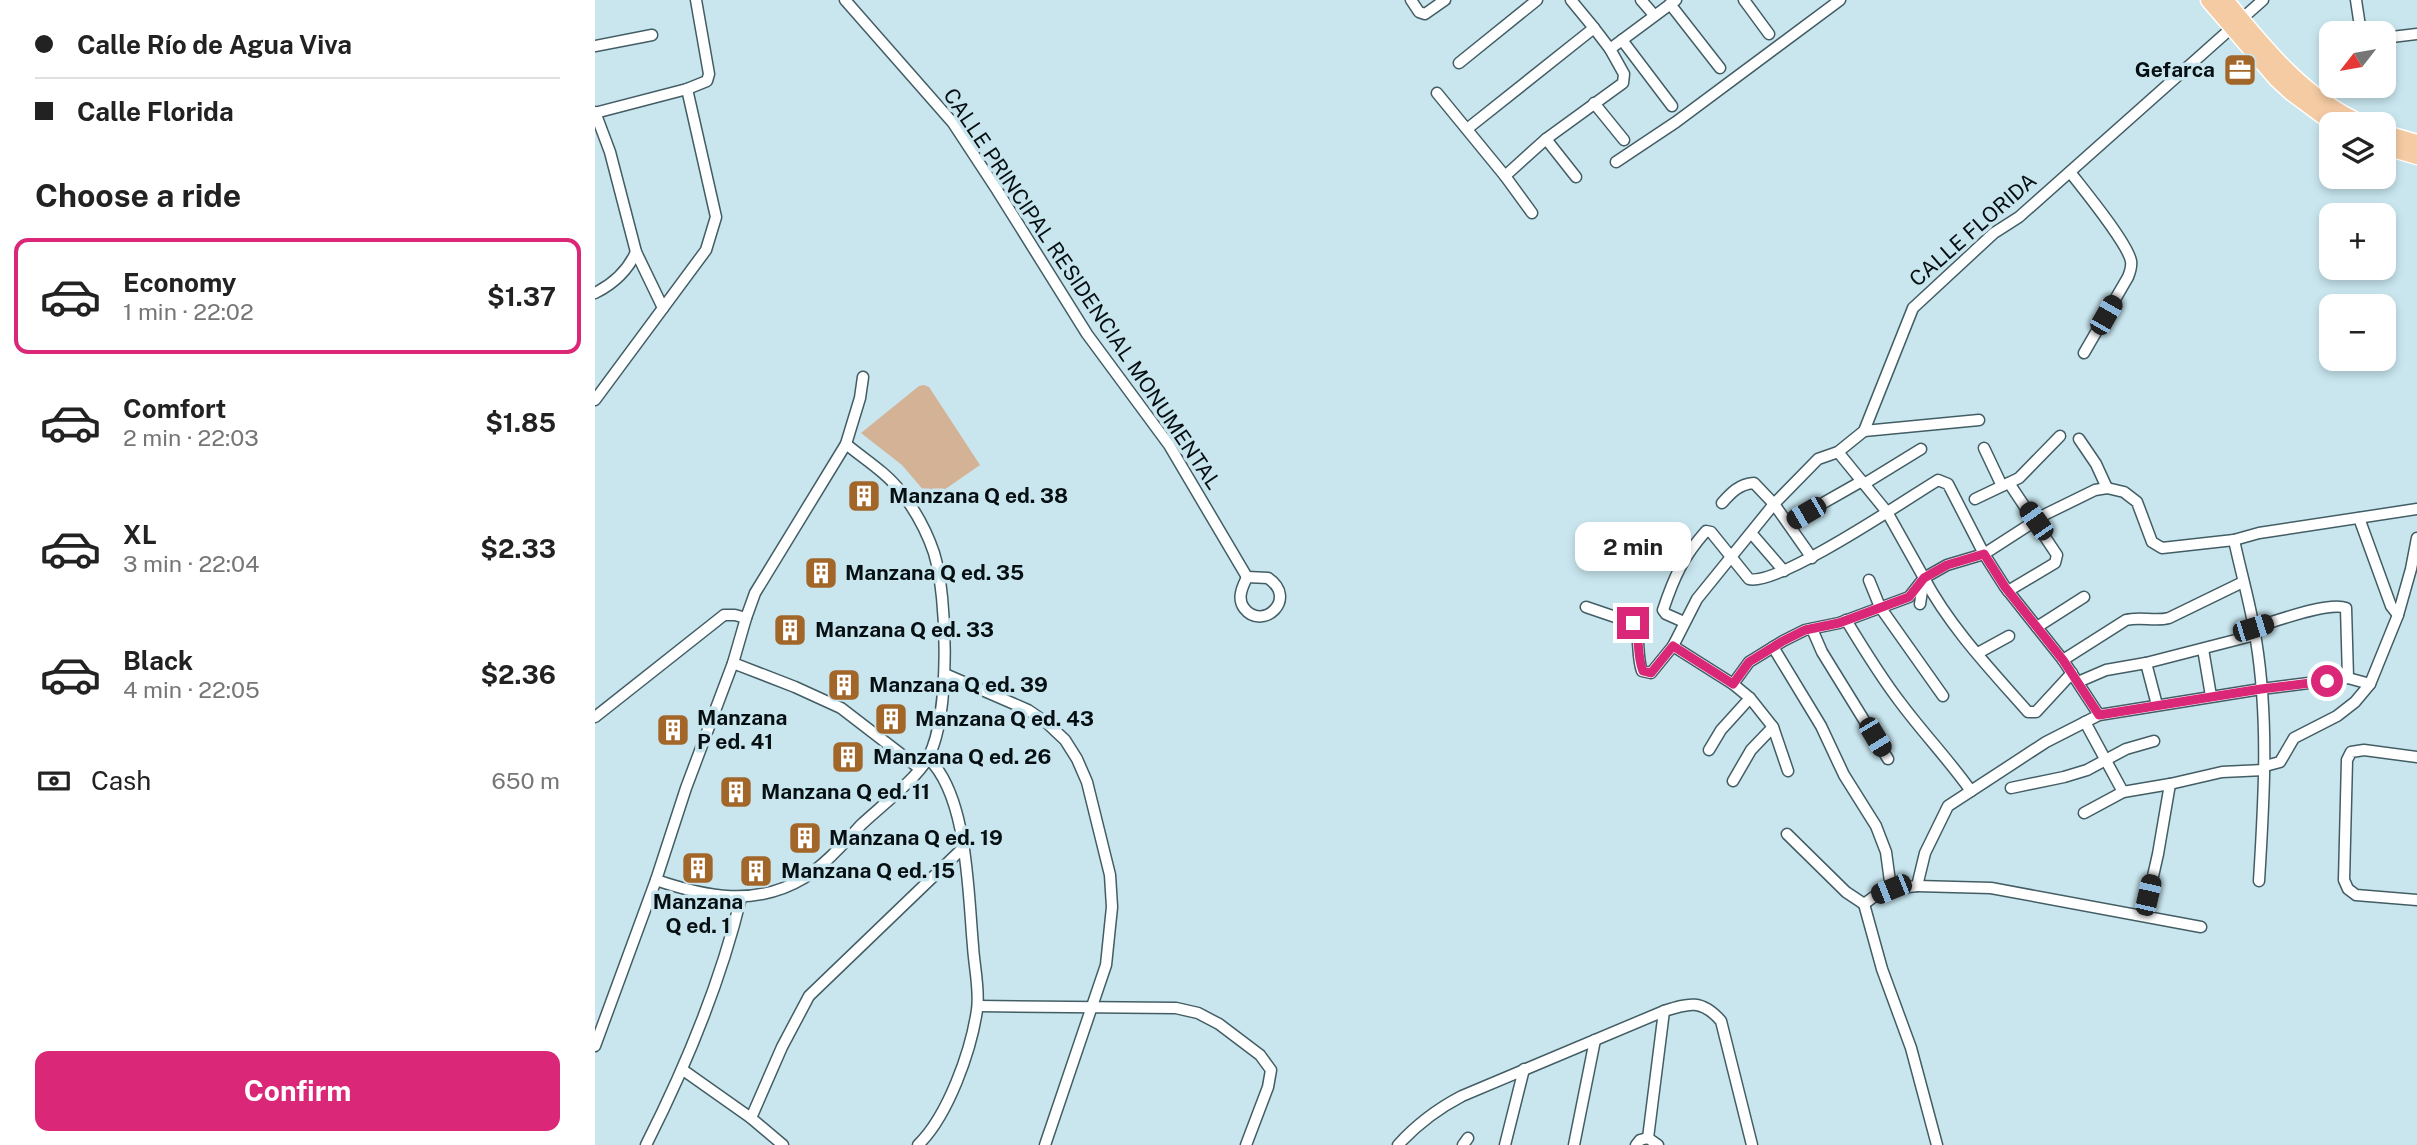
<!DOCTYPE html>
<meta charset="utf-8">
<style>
:root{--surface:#fff;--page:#f6f6f6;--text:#222;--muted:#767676;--line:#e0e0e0;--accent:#db2777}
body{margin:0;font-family:"Public Sans",sans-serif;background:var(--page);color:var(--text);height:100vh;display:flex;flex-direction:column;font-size:26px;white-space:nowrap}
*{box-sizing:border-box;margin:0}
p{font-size:23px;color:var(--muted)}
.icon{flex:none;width:38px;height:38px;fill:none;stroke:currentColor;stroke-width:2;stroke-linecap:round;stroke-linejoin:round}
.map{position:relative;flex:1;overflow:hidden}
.drawer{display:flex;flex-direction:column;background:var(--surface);width:595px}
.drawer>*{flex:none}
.guide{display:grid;align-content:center;height:154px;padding:0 35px;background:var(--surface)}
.needle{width:46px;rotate:239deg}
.controls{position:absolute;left:1724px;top:21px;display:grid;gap:14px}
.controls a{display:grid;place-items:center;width:77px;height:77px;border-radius:14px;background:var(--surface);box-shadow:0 4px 10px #0003;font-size:35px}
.end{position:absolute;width:32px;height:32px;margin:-16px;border:9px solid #db2777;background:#fff;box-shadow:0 0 0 4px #fff}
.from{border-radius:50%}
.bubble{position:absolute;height:49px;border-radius:14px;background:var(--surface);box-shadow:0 4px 10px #0003;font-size:23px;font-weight:700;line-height:49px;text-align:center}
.car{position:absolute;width:21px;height:42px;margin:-21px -10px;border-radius:9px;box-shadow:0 0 5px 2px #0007;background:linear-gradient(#222 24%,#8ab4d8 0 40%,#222 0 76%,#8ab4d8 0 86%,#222 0)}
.guide b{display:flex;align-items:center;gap:24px;height:66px;font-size:26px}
.guide b+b{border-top:2px solid var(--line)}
.guide i{width:18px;height:18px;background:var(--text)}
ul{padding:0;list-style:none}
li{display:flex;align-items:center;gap:21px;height:116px;margin:0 14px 10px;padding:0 21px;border:4px solid transparent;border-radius:14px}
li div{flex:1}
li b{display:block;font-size:26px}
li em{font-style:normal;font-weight:700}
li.selected{border-color:var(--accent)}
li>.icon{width:63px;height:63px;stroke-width:1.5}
h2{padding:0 35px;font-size:32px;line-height:84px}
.pay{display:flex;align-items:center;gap:18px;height:77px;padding:0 35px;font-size:26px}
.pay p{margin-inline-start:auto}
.cta{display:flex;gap:14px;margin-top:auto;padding:14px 35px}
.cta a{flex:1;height:80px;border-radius:14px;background:var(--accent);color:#fff;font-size:28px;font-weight:700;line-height:80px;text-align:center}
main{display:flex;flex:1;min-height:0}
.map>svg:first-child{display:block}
.green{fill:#d3b296}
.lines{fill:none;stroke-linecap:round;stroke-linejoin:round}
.minor-casing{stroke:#435d64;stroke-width:13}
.primary-casing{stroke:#fff;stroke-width:19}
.minor{stroke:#fff;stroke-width:10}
.primary{stroke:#f5cba4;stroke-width:16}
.route{stroke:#db2777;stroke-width:9}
.labels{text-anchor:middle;stroke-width:7;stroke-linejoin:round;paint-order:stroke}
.poi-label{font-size:21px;font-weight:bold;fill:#060f12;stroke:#c9e6ef;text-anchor:start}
.street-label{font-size:21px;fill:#060f12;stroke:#c9e6ef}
</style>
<main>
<section class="drawer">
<div class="guide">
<b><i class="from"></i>Calle Río de Agua Viva</b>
<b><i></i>Calle Florida</b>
</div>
<h2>Choose a ride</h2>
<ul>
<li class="selected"><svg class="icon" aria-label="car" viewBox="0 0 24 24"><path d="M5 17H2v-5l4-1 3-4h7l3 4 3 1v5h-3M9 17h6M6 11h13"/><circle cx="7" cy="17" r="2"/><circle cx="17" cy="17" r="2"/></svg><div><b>Economy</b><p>1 min · 22:02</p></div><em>$1.37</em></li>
<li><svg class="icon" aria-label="car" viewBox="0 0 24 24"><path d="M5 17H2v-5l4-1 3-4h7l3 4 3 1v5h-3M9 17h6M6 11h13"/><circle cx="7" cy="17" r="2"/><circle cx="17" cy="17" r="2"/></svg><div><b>Comfort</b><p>2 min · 22:03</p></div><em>$1.85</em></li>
<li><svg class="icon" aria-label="car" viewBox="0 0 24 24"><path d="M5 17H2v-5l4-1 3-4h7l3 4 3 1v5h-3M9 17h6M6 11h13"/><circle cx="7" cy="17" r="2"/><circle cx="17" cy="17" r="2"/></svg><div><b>XL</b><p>3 min · 22:04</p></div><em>$2.33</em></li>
<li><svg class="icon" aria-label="car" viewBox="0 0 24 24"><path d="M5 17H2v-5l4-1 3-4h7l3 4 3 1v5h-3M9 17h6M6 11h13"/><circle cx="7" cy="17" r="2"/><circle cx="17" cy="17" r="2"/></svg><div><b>Black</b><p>4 min · 22:05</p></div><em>$2.36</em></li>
</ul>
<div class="pay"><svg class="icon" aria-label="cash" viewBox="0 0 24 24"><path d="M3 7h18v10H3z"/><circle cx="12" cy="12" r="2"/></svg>Cash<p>650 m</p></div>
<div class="cta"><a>Confirm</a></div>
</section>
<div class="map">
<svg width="1822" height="1145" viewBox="0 0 1822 1145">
<rect width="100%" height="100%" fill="#c9e6ef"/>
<path class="green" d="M329,385L334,387L385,465L336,499L307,465L266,433L324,386Z"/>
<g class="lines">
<defs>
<g id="minor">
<path d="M250,0L358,123L402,190L492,334L574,445L652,577"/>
<path d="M816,0L824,12L830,14L850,0"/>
<path d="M1046,0L1059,15"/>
<path d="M1149,0L1174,34"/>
<path d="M1761,0L1766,33"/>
<path d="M1075,4L1125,68"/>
<path d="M999,28L1015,49"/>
<path d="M1788,38L1822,34"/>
<path d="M1027,40L1077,106"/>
<path d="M0,46L57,35"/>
<path d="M864,63L942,0"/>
<path d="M842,93L910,176L951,139L1028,83L1029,74L1015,49L1081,0"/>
<path d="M999,103L1029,140"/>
<path d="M0,112L15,152L41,252L68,308"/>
<path d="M0,113L92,89L112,81L114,74L101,0"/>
<path d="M872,129L999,28L976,0"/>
<path d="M951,139L981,177"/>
<path d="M1021,162L1081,122L1245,0"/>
<path d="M1475,172C1488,189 1532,242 1536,261C1537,267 1535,272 1533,277L1489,353"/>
<path d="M910,176L937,213"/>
<path d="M0,293C18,284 33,270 41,252"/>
<path d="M0,400L111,250L121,217L92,89"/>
<path d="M1269,431L1384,420"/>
<path d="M1484,439L1501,464L1512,488"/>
<path d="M1389,448L1407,486"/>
<path d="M1243,452L1292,512L1329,578L1325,604"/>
<path d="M1269,484L1326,449"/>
<path d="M1380,499L1424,478L1465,436"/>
<path d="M1127,503C1136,493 1144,484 1159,483L1179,504L1217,558"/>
<path d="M1764,518L1796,606L1803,615"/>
<path d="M1193,523L1267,481"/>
<path d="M1157,534L1189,571"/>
<path d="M1639,540C1646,573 1656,606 1661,640C1674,720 1669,800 1664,881"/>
<path d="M652,577L673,578C704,599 667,632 649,608C646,604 645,598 646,593C647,587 650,582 652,577Z"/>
<path d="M1329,578C1355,627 1396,670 1433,712H1441L1477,673"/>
<path d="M1274,580L1285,607L1348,696"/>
<path d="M1413,591L1460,563L1462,555L1414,483"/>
<path d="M991,607L1038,623C1046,635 1041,655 1047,671L1056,673L1078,646L1102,599L1179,504L1223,459L1243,452L1269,431L1318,308L1399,233L1424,217L1668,0"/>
<path d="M1089,622L1071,614L1068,610C1079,577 1088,557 1111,531L1116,532L1154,579C1182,587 1312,499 1343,480L1353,484L1389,554L1410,587L1468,660L1504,715"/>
<path d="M1442,627L1489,597"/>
<path d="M1658,628C1678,622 1734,601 1751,608L1753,678"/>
<path d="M1217,629L1227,652L1293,759"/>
<path d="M1078,646L1138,684L1155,698L1126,730L1114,750"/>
<path d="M1178,647L1226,726L1249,775L1281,826L1291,852L1296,889L1322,886L1330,853L1353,806L1376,791C1354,760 1328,733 1305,702C1285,676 1268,648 1251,620"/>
<path d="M1608,649L1616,696"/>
<path d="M1383,653L1414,636"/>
<path d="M1468,660L1531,620C1546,616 1559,622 1574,618L1648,582"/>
<path d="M138,663L200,687L246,708L324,768"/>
<path d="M1551,663L1562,705"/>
<path d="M350,674L433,710L452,723L470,740L482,759L492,782L515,875L517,907L511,965L450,1145"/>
<path d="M1483,682L1511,670L1551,663L1660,635"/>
<path d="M1138,684L1154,662L1188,641L1210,630L1244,623L1314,597L1329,578L1352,565L1389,554L1451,514L1500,490L1512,488L1529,492L1542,502L1557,542L1567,548L1639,540L1664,533L1822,509"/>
<path d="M0,717L129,615H140L151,618"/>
<path d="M1490,722L1528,792L1575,784L1627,772L1669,770"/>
<path d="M1178,727L1193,771"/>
<path d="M1822,757L1769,750L1756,752L1752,760L1749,880L1753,889L1761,895L1822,900"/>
<path d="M1670,766L1685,762L1699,738L1742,716L1760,702L1775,684L1803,615L1816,569L1822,538"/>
<path d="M1138,781L1156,750L1178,727L1155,698"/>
<path d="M1416,788L1469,777L1492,770L1531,749L1559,741"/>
<path d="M1376,791L1451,742L1504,715L1666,689L1753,678L1775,684"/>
<path d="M1489,813L1528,792"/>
<path d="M1192,834L1251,892L1269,904L1280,896L1296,889"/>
<path d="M61,880C111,897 161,907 209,878C231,864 249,843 267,824C285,807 324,777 334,756C355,713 353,599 339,553C332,532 320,510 306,492C292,473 269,459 251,444"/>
<path d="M1322,886L1396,888L1606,927"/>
<path d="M1269,904L1287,969L1316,1048L1342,1145"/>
<path d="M1549,916L1563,854L1575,784"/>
<path d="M383,1006L581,1008L603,1013L624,1024L665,1055L676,1070L673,1087L651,1145"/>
<path d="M0,1046L61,880L91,788L138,663L151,618L160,593L251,444L265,398L268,377"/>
<path d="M88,1070L156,1118L188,1145"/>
<path d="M156,1118L187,1047L214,996L369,847"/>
<path d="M1053,1138L1069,1011"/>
<path d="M51,1145C91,1066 125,984 146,898"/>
<path d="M323,1145C353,1116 376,1051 382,1010C385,990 379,966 378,946C373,893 373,796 333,758"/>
<path d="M803,1145C823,1123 842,1109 867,1096L1069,1011C1094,1003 1107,999 1126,1021L1157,1145"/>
<path d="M868,1145L873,1138"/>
<path d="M910,1145L929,1069"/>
<path d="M979,1145L1000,1040"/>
<path d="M1041,1145L1045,1140L1053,1138L1063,1145"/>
</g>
<g id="primary">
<path d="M1614,0L1682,79L1696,92L1730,117"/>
<path d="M1630,0C1669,48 1710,99 1768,124"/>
<path d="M1788,133L1822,143"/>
<path d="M1788,146L1822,156"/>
</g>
</defs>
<use href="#minor" class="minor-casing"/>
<use href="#primary" class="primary-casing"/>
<use href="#minor" class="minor"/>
<use href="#primary" class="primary"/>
</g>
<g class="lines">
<path class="route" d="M1038,623C1046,635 1041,655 1048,671L1056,673L1078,646L1138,684L1154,662L1188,641L1210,630L1244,623L1314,597L1329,578L1352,565L1389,554L1410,587L1468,660L1504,715L1666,689L1732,681"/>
</g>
<defs>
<symbol id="office-square" viewBox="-11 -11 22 22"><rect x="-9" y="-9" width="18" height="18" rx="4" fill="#a26629" stroke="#c9e6ef"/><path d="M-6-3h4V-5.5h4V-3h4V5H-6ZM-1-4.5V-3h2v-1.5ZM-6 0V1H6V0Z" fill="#fff"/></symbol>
<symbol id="building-square" viewBox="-11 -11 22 22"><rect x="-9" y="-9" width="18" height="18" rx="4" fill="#a26629" stroke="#c9e6ef"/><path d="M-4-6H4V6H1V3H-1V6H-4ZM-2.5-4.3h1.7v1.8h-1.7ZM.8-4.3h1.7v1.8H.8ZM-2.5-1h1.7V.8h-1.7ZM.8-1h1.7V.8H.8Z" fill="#fff"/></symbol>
</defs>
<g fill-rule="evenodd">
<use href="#office-square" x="1626" y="51" width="38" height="38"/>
<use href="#building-square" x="250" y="477" width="38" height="38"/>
<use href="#building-square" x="207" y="554" width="38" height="38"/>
<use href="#building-square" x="176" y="611" width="38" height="38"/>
<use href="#building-square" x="230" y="666" width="38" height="38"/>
<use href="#building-square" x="277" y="700" width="38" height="38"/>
<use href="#building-square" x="59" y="711" width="38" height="38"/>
<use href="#building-square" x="234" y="738" width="38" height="38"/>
<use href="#building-square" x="122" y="773" width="38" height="38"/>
<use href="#building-square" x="191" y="819" width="38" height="38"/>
<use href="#building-square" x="84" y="849" width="38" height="38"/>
<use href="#building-square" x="142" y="852" width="38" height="38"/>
</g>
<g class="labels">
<g class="poi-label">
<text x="1620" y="77" text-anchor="end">Gefarca</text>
<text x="294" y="503">Manzana Q ed. 38</text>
<text x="250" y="580">Manzana Q ed. 35</text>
<text x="220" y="637">Manzana Q ed. 33</text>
<text x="274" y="692">Manzana Q ed. 39</text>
<text x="102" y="725">Manzana<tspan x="102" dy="24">P ed. 41</tspan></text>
<text x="320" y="726">Manzana Q ed. 43</text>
<text x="278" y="764">Manzana Q ed. 26</text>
<text x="166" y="799">Manzana Q ed. 11</text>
<text x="234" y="845">Manzana Q ed. 19</text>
<text x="186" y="878">Manzana Q ed. 15</text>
<text x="103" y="909" text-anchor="middle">Manzana<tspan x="103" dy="24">Q ed. 1</tspan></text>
</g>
<g class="street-label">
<text transform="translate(1378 230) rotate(-41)" y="7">CALLE FLORIDA</text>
<text transform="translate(487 289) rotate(56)" y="7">CALLE PRINCIPAL RESIDENCIAL MONUMENTAL</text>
</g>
</g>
</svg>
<div class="controls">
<a><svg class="needle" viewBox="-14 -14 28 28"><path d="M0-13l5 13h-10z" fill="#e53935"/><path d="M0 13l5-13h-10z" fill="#767676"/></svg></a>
<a><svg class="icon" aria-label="layers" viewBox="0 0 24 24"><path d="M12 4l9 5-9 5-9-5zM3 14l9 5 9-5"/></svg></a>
<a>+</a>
<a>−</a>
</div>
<i class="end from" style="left:1732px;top:681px"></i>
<i class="end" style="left:1038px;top:623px"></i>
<div class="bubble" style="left:980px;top:522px;width:116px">2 min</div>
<i class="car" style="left:1511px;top:315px;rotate:30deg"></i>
<i class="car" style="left:1211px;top:513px;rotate:240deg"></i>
<i class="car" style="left:1441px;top:521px;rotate:325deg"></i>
<i class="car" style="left:1658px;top:628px;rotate:73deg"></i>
<i class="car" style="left:1280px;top:737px;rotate:149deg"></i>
<i class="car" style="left:1296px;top:889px;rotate:248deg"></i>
<i class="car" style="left:1553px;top:895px;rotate:13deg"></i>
</div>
</main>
